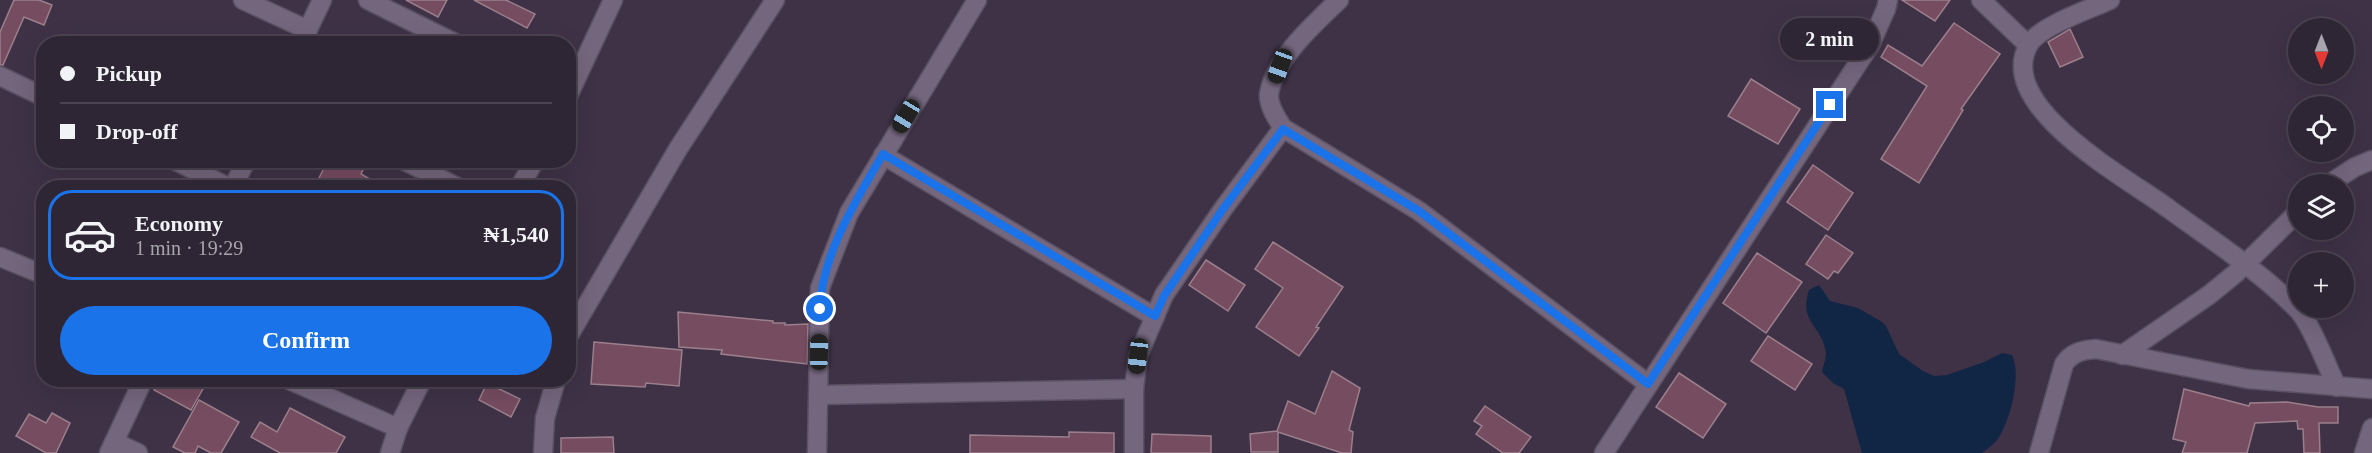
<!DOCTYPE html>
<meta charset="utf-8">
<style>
:root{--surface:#2f2635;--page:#3b3241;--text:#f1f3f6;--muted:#a7a5ad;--line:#4a4350;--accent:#1a73e8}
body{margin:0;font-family:Georgia,serif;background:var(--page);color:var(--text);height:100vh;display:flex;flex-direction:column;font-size:22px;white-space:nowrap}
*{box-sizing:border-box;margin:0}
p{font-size:20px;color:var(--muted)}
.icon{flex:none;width:33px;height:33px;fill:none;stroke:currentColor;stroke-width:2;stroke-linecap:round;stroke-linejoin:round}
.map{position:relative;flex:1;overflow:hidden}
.side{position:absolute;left:36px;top:180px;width:540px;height:207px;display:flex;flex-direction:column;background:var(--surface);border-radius:24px;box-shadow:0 6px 24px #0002,0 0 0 2px var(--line)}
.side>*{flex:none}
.guide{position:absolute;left:36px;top:36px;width:540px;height:132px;border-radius:24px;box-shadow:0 6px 24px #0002,0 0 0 2px var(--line);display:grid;align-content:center;height:132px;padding:0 24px;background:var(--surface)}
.needle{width:39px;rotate:180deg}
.fabs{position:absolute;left:2288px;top:18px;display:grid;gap:12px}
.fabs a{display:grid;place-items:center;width:66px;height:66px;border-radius:50%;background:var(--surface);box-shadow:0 6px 24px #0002,0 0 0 2px var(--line);font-size:30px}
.end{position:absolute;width:27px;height:27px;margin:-14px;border:8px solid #1a73e8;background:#fff;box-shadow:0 0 0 3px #fff}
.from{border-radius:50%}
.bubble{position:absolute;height:42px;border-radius:21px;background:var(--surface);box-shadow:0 6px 24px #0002,0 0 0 2px var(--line);font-size:20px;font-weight:700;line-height:42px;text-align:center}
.car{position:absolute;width:18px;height:36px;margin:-18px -9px;border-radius:8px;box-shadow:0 0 4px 2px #0007;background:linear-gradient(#222 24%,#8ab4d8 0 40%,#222 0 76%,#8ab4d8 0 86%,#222 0)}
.guide b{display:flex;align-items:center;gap:21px;height:57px;font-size:22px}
.guide b+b{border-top:2px solid var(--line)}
.guide i{width:15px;height:15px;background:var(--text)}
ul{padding:10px 0 0;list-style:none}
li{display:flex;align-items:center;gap:18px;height:90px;margin:0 12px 9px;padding:0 12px;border:3px solid transparent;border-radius:24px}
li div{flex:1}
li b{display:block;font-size:22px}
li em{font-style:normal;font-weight:700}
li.selected{border-color:var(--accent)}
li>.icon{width:54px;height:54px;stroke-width:1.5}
.action{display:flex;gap:12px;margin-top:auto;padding:12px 24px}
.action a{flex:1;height:69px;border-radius:36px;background:var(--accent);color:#fff;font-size:24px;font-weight:700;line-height:69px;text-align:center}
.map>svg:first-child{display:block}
.water{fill:#112545}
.building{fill:#764c60;stroke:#9b7f8b;stroke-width:1.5}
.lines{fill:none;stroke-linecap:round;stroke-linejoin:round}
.minor-casing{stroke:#5a5062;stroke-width:21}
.minor{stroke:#74667d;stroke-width:18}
.route{stroke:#1a73e8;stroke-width:8}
</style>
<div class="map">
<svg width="2372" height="453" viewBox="0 0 2372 453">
<rect width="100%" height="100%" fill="#3f3247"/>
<path class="water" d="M1819,285L1830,301L1858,308L1882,322L1886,326L1899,354L1923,371L1934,376L1947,375L1984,362L2002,353L2012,355C2022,375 2010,423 1997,440C1993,445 1987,449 1982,453H1862L1844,389L1833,383L1822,372C1823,366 1826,359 1826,353C1823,326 1798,323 1809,290Z"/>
<g class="building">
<path d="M14,0H39L52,5L44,25L24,17L3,65H0V32Z"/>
<path d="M406,0H447L438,17Z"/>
<path d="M474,0H506L535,14L527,28Z"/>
<path d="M1902,0H1950L1935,21Z"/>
<path d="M1954,23L2000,54L1961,109L1963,110L1919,183L1881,159L1927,86L1881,57L1888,45L1922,66Z"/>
<path d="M2070,29L2083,57L2060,67L2048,42Z"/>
<path d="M1751,79L1800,109L1778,144L1728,116Z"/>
<path d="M328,160H368L361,174L385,188H314Z"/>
<path d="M1813,165L1853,193L1828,230L1787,202Z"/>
<path d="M1826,235L1853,253L1838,273L1834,271L1828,279L1806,264Z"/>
<path d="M1273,242L1343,287L1316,327L1319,328L1299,356L1256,327L1283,288L1255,269Z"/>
<path d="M1757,253L1802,282L1766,333L1723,303Z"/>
<path d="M1206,260L1245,285L1228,311L1189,285Z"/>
<path d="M678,312L773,321V323H785V325L808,324L807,364L721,354L722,350L679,347Z"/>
<path d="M1768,336L1812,364L1795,390L1751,361Z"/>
<path d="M594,342L682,350L679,386L646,383L645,387L591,384Z"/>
<path d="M1332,371L1360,388L1349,430L1353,432L1351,453H1342L1278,432V452H1251L1250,434L1277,431L1288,401L1315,414Z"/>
<path d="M1679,373L1726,404L1703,438L1656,407Z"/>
<path d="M160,380H208L191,410L154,390Z"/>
<path d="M487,383L520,399L511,417L479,400Z"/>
<path d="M2184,389L2249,406L2250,403L2287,402L2318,407H2338V423H2319L2320,453H2304L2303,429H2298L2297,421L2255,423L2247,453H2182L2186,442L2173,439Z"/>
<path d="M199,400L239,422L221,453H211L198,446L195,453H185L173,447Z"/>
<path d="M1485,406L1531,437L1519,453H1503L1476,434L1482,426L1474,421Z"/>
<path d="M290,408L345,437L336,453H280L251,437L260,422L277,432Z"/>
<path d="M52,413L70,423L56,453H46L16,436L29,414L46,423Z"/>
<path d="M1069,432L1114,433V453H970V435L1069,437Z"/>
<path d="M1152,434L1211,436V453H1151Z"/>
<path d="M613,437L614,453H561V438Z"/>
</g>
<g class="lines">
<defs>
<g id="minor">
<path d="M243,0L308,30"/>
<path d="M368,0L457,44"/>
<path d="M1339,0C1315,23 1274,59 1269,94C1268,105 1277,119 1283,128L1419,211L1648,384"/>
<path d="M1981,0L2028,45"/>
<path d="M2110,0C2090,9 2037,27 2028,46C1995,108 2132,181 2169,209C2213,241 2260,271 2298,310C2312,325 2327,367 2337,387"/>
<path d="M301,44L322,0"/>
<path d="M0,76L44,97"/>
<path d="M568,96L613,0"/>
<path d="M883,155L1155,317"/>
<path d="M174,160L230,188"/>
<path d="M403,160L459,188"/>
<path d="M2329,184L2355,167L2372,160"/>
<path d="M233,188L246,160"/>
<path d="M519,188L535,160"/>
<path d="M0,257L44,275"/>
<path d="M568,337L678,149L775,0"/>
<path d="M2122,355L2209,295L2236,273L2298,212"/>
<path d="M289,380L398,428"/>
<path d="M819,395L1134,389"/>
<path d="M114,442L138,453"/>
<path d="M109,453L143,380"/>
<path d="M390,453L398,428L422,380"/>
<path d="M543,453L545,418L556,380"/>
<path d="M817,453L820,288L849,213L977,0"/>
<path d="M1134,453V389L1138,356L1164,295L1223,209L1283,128"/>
<path d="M1604,453L1870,45L1886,9L1888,0"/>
<path d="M2039,453L2064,364C2072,352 2083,350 2096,349L2248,379L2372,389"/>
<path d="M2364,453L2372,428"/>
</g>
</defs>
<use href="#minor" class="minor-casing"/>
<use href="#minor" class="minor"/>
</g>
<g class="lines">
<path class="route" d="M820,309C821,256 857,199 883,154L1155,316L1164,296L1223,209L1283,129L1419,211L1648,384L1830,105"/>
</g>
</svg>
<div class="fabs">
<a><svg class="needle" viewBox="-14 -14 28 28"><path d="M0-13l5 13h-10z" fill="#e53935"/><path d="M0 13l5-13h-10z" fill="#a7a5ad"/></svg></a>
<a><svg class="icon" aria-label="locate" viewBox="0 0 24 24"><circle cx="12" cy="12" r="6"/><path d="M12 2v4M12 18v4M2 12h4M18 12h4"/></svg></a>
<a><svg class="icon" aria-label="layers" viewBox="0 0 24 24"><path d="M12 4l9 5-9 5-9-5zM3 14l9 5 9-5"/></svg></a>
<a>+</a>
</div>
<i class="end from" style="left:820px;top:309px"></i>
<i class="end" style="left:1830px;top:105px"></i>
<div class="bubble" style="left:1780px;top:18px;width:99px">2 min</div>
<i class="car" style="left:1280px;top:66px;rotate:200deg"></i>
<i class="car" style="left:906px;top:116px;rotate:211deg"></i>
<i class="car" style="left:819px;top:352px;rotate:1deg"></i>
<i class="car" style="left:1138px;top:356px;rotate:187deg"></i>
<div class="guide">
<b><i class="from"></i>Pickup</b>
<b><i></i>Drop-off</b>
</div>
<section class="side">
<ul>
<li class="selected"><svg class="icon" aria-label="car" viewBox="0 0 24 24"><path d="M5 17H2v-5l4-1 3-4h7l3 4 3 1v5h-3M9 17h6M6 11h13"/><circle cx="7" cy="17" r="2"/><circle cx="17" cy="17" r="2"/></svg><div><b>Economy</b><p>1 min · 19:29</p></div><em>₦1,540</em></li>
</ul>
<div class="action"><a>Confirm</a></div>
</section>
</div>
